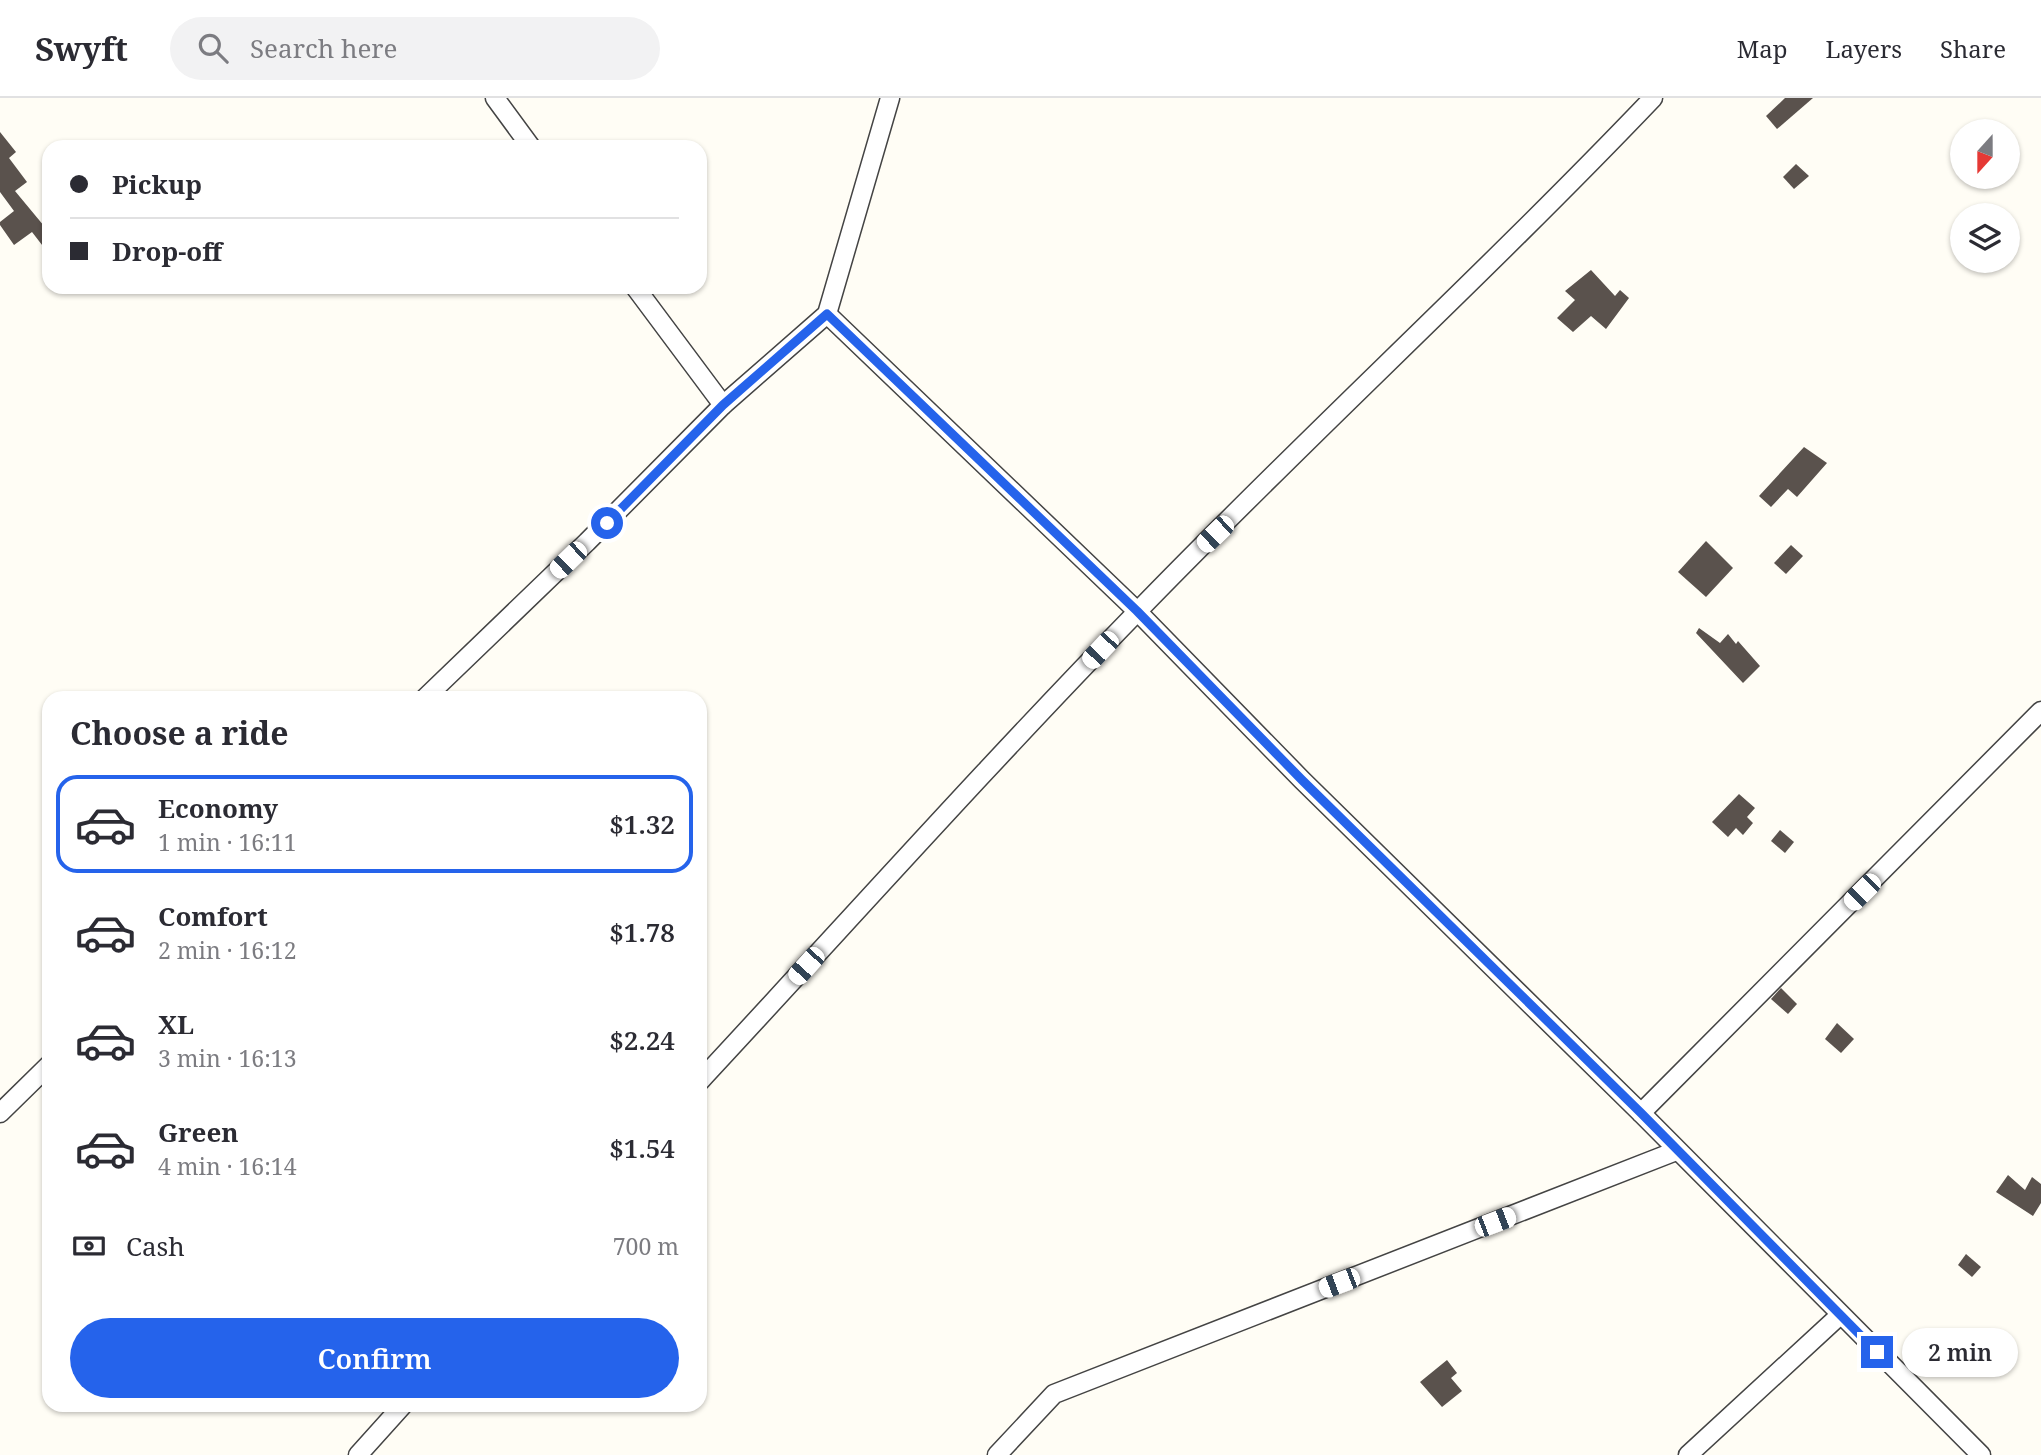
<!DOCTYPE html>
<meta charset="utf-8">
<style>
:root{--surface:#fff;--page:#f2f2f3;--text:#2b2b33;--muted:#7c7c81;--line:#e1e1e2;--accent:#2563eb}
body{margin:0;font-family:"Noto Serif",serif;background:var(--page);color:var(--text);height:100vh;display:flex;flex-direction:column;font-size:26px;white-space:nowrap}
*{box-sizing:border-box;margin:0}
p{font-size:23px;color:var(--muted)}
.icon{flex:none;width:38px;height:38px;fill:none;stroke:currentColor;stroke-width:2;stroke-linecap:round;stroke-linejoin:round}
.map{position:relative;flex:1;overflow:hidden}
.side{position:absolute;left:42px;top:593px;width:665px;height:721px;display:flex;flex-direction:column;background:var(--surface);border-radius:21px;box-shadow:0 2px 5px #0004}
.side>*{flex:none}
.banner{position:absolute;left:42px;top:42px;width:665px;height:154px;border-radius:21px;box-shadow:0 2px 5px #0004;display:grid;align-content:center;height:154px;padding:0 28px;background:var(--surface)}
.needle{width:46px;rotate:201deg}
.controls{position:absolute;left:1950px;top:21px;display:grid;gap:14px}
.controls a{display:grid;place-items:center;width:70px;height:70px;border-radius:50%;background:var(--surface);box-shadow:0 2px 5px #0004;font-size:35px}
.end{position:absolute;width:32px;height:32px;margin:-16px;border:9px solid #2563eb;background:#fff;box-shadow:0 0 0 4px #fff}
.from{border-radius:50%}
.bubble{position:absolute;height:49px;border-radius:24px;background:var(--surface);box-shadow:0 2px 5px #0004;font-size:23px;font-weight:600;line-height:49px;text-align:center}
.car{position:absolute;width:21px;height:42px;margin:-21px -10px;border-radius:9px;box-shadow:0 0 5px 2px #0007;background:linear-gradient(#fff 24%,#345 0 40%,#fff 0 76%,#345 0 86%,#fff 0)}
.banner b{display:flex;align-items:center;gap:24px;height:66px;font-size:26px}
.banner b+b{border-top:2px solid var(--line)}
.banner i{width:18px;height:18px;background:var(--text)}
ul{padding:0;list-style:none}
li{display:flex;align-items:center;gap:21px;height:98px;margin:0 14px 10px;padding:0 14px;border:4px solid transparent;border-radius:21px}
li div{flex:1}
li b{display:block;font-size:26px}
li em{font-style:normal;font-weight:600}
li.on{border-color:var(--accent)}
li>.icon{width:63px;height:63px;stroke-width:1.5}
h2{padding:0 28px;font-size:32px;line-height:84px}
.pay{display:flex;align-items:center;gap:18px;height:77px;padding:0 28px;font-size:26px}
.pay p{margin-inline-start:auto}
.cta{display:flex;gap:14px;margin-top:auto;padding:14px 28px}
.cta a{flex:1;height:80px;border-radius:42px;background:var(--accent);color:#fff;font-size:28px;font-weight:600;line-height:80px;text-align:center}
header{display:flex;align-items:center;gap:42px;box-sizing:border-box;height:98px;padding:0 35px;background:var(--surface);border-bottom:2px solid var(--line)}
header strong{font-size:33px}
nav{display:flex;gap:38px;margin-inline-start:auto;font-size:24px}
.search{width:490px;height:63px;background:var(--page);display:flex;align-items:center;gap:18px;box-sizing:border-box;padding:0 24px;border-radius:38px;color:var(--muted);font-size:26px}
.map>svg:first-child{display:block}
.building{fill:#5a524d}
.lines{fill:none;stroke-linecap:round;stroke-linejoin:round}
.street-casing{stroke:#444;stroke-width:21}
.street{stroke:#fff;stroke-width:18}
.route{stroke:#2563eb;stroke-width:9}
</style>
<header>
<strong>Swyft</strong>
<div class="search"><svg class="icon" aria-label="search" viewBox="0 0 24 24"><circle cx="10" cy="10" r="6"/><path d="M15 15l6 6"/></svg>Search here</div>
<nav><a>Map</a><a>Layers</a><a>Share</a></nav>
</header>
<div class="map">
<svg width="2041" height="1357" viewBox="0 0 2041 1357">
<rect width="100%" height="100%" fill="#fffdf5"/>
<g class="building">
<path d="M1785,0H1813L1777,31L1766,18Z"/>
<path d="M0,34L16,54L9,60L27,84L15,93L49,134V156L32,134L14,147L0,127V124L14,113L0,94Z"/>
<path d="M1796,66L1809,78L1794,91L1783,79Z"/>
<path d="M1591,172L1615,198L1620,192L1629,200L1606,231L1591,218L1573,234L1557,220L1575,202L1565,193Z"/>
<path d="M1804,349L1827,365L1797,399L1788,391L1771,409L1759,398Z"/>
<path d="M1706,443L1733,470L1706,499L1678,474Z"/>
<path d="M1791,447L1803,458L1786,476L1774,465Z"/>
<path d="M1699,530L1720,545L1728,536L1736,546L1738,543L1760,568L1743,585L1696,535Z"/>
<path d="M1739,696L1755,710L1747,719L1753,725L1743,737L1736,730L1728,739L1712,724Z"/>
<path d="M1780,732L1794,744L1785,755L1771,743Z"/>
<path d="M1781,890L1797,906L1788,916L1771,901Z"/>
<path d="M1837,925L1854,941L1841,955L1825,941Z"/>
<path d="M2008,1077L2025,1092L2032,1079L2041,1086V1105L2033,1118L1996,1094Z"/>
<path d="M1966,1156L1981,1169L1972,1179L1958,1167Z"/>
<path d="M1447,1262L1457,1275L1451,1280L1462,1293L1442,1309L1420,1284Z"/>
</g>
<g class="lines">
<defs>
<g id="street">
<path d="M495,0L531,49"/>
<path d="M635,189L723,307"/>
<path d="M827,216L1137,513L1302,682L1641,1015L1981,1357"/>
<path d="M425,600L587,444L723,307L827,216L890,0"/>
<path d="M700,983C845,827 987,668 1136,515C1305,340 1485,176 1653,0"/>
<path d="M0,1015L49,967"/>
<path d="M1641,1015L2041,613"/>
<path d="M358,1357L403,1307"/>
<path d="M997,1357L1054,1296L1676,1053"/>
<path d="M1688,1357L1839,1218"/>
</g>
</defs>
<use href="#street" class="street-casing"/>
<use href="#street" class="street"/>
</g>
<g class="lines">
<path class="route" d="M607,425L723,307L827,216L1137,513L1302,682L1641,1015L1877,1254"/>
</g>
</svg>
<div class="controls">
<a><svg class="needle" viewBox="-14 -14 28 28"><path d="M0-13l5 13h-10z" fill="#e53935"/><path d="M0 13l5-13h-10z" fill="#7c7c81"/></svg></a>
<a><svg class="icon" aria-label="layers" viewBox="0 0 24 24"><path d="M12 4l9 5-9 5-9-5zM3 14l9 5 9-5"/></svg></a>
</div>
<i class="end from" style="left:607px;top:425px"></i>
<i class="end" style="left:1877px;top:1254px"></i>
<div class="bubble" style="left:1902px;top:1230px;width:116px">2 min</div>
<i class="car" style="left:1215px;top:436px;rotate:226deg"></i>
<i class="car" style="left:568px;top:462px;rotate:226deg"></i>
<i class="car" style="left:1100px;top:552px;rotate:223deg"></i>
<i class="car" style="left:1862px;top:794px;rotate:225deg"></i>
<i class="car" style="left:806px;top:868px;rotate:222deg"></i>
<i class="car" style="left:1495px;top:1124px;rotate:69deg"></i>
<i class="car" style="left:1339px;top:1185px;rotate:249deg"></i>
<div class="banner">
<b><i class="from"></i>Pickup</b>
<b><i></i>Drop-off</b>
</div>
<section class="side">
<h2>Choose a ride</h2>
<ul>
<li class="on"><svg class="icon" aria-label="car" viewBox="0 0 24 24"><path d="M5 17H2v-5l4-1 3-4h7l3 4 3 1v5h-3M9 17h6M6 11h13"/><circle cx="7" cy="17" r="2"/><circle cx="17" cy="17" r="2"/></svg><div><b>Economy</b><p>1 min · 16:11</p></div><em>$1.32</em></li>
<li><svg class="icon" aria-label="car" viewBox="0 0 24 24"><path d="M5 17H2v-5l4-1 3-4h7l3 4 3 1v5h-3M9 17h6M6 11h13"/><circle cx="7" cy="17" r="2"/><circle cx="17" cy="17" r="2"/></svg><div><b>Comfort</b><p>2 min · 16:12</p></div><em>$1.78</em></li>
<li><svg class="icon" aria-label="car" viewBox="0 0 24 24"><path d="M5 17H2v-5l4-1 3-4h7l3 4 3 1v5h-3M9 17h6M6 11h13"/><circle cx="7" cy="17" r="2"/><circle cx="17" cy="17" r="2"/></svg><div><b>XL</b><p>3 min · 16:13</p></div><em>$2.24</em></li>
<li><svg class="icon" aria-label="car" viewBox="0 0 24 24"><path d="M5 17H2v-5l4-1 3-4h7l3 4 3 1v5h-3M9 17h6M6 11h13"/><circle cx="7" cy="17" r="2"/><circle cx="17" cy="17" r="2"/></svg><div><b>Green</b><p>4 min · 16:14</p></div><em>$1.54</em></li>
</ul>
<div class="pay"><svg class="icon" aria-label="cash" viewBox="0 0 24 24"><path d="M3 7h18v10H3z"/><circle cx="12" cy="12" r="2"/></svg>Cash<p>700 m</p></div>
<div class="cta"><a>Confirm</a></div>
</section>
</div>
